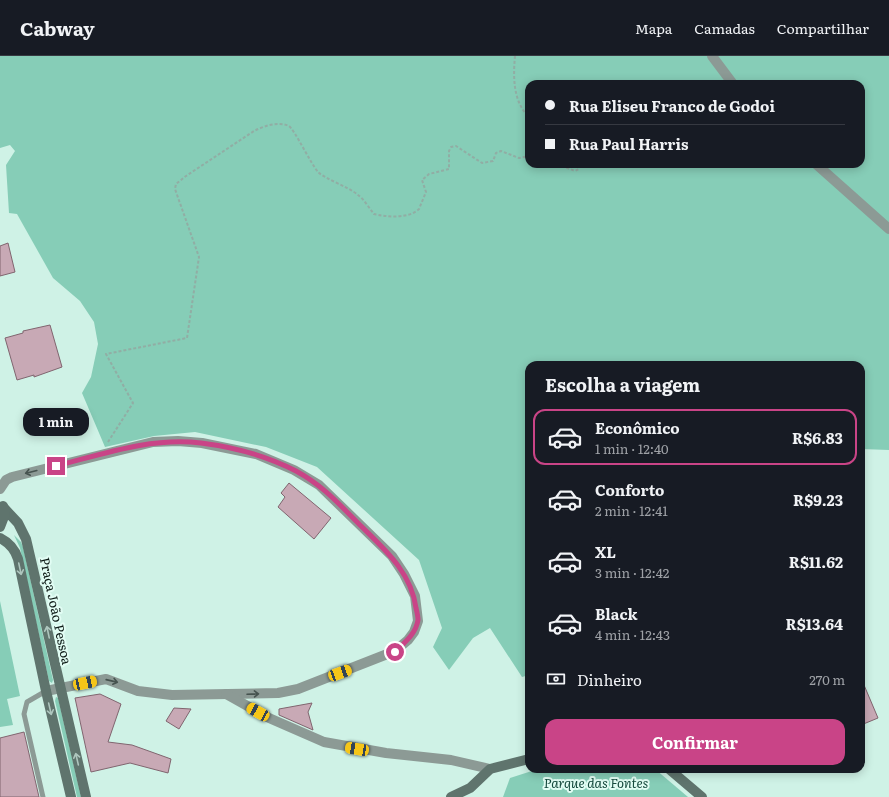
<!DOCTYPE html>
<html lang="pt">
<meta charset="utf-8">
<style>
:root{--surface:#171b24;--page:#20242c;--text:#f1f3f6;--muted:#9ea1a6;--line:#363941;--accent:#c94487}
body{margin:0;font-family:Literata,serif;background:var(--page);color:var(--text);height:100vh;display:flex;flex-direction:column;font-size:15px;white-space:nowrap}
*{box-sizing:border-box;margin:0}
p{font-size:13px;color:var(--muted)}
.icon{flex:none;width:22px;height:22px;fill:none;stroke:currentColor;stroke-width:2;stroke-linecap:round;stroke-linejoin:round}
.map{position:relative;flex:1;overflow:hidden}
.side{position:absolute;left:525px;top:305px;width:340px;height:412px;display:flex;flex-direction:column;background:var(--surface);border-radius:12px;box-shadow:0 2px 10px #0003}
.side>*{flex:none}
.top-card{position:absolute;left:525px;top:24px;width:340px;height:88px;border-radius:12px;box-shadow:0 2px 10px #0003;display:grid;align-content:center;height:88px;padding:0 20px;background:var(--surface)}
.end{position:absolute;width:18px;height:18px;margin:-9px;border:5px solid #c94487;background:#fff;box-shadow:0 0 0 2px #fff}
.from{border-radius:50%}
.bubble{position:absolute;height:28px;border-radius:12px;background:var(--surface);box-shadow:0 2px 10px #0003;font-size:13px;font-weight:700;line-height:28px;text-align:center}
.car{position:absolute;width:12px;height:24px;margin:-12px -6px;border-radius:5px;box-shadow:0 0 3px 1px #0007;background:linear-gradient(#f5c518 24%,#345 0 40%,#f5c518 0 76%,#345 0 86%,#f5c518 0)}
.top-card b{display:flex;align-items:center;gap:14px;height:38px;font-size:15px}
.top-card b+b{border-top:1px solid var(--line)}
.top-card i{width:10px;height:10px;background:var(--text)}
ul{padding:0;list-style:none}
li{display:flex;align-items:center;gap:12px;height:56px;margin:0 8px 6px;padding:0 12px;border:2px solid transparent;border-radius:12px}
li div{flex:1}
li b{display:block;font-size:15px}
li em{font-style:normal;font-weight:700}
li.selected{border-color:var(--accent)}
li>.icon{width:36px;height:36px;stroke-width:1.5}
h2{padding:0 20px;font-size:18px;line-height:48px}
.pay{display:flex;align-items:center;gap:10px;height:44px;padding:0 20px;font-size:15px}
.pay p{margin-inline-start:auto}
.button{display:flex;gap:8px;margin-top:auto;padding:8px 20px}
.button a{flex:1;height:46px;border-radius:12px;background:var(--accent);color:#fff;font-size:16px;font-weight:700;line-height:46px;text-align:center}
header{display:flex;align-items:center;gap:24px;box-sizing:border-box;height:56px;padding:0 20px;background:var(--surface);border-bottom:1px solid var(--line)}
header strong{font-size:19px}
nav{display:flex;gap:22px;margin-inline-start:auto;font-size:14px}
.map>svg:first-child{display:block}
.green{fill:#86cdb7;fill-rule:evenodd}
.building{fill:#c8a9b5;stroke:#80656f}
.lines{fill:none;stroke-linecap:round;stroke-linejoin:round}
.path{stroke:#91ada4;stroke-width:2;stroke-dasharray:3 2;stroke-linecap:butt}
.lane{stroke:#8c9a95;stroke-width:5}
.street{stroke:#8c9a95;stroke-width:10}
.secondary{stroke:#5f746d;stroke-width:10}
.oneway{stroke:#46534f}
.oneway2{stroke:#aec6be}
.route{stroke:#c94487;stroke-width:5}
.labels{text-anchor:middle;stroke-width:4;stroke-linejoin:round;paint-order:stroke}
.street-label{font-size:13px;fill:#0c1915;stroke:#e2fdf4}
.park-label{font-size:13px;font-style:italic;fill:#154a3d;stroke:#e2fdf4}
</style>
<header>
<strong>Cabway</strong>
<nav><a>Mapa</a><a>Camadas</a><a>Compartilhar</a></nav>
</header>
<div class="map">
<svg width="889" height="741" viewBox="0 0 889 741">
<rect width="100%" height="100%" fill="#cff2e6"/>
<g class="green">
<path d="M0,0H889V394L861,393V309H529V619L522,621L490,572L473,582L449,614L433,591L442,572L419,504L317,411L266,391L195,376L154,380L105,391L82,337L91,321L98,288L94,266L80,245L53,222L17,158L9,157L6,109L15,95L10,89L0,92ZM529,28H861V108H529Z"/>
<path d="M14,479L21,486L23,491L53,624L52,627L49,625L20,492Z"/>
<path d="M0,545L20,640L7,643L13,669L0,671Z"/>
<path d="M56,641L58,642L81,741H77L55,645Z"/>
<path d="M538,713H655L688,741H503L510,722Z"/>
</g>
<g class="building">
<path d="M8,187L15,216L0,220V190Z"/>
<path d="M50,269L62,311L34,321V319L17,324L5,282L23,277V275Z"/>
<path d="M289,427L331,462L314,483L278,451L285,441L281,437Z"/>
<path d="M861,622L878,662L861,669Z"/>
<path d="M100,638L121,648L108,686L132,689L171,703L168,717L130,707L91,716L75,642Z"/>
<path d="M312,647L308,656L313,674L279,659V653Z"/>
<path d="M174,652L191,653L179,673L166,665Z"/>
<path d="M24,676L39,741H0V682Z"/>
</g>
<g class="lines">
<g class="path">
<path d="M515,0C513,21 513,46 529,61"/>
<path d="M557,108L575,115L579,113L577,108"/>
<path d="M108,386L133,347L106,298L187,282L199,201L175,133L176,128L186,120L254,75C264,70 278,65 289,70C294,73 311,108 318,116C325,123 349,131 358,139C364,143 369,152 374,158C386,161 409,163 419,153L426,136L422,124L429,118L449,113V95L451,91L456,90L482,107L493,105L496,97L501,95L519,102L529,100"/>
</g>
<path class="lane" d="M43,741L24,658L27,646L46,635"/>
<g class="street">
<path d="M712,0L733,28"/>
<path d="M816,108L889,173"/>
<path d="M0,433L6,424L12,421L153,386L178,385L202,387L256,398L294,414L319,429L392,500L404,518L415,540L418,565L414,576L408,584L395,595L298,633L278,637L172,639L138,635L106,623L46,635"/>
<path d="M226,638L269,662L324,686L386,697L451,704L490,713"/>
</g>
<g class="secondary">
<path d="M4,452L18,467L26,483L86,741"/>
<path d="M0,471L5,458L3,450"/>
<path d="M0,482C10,487 15,493 18,503L46,635L71,741"/>
<path d="M669,713L702,741"/>
<path d="M451,741L470,732L490,713L529,703"/>
</g>
</g>
<defs><path id="oneway-shaft" d="M-6 0H5M1.5-3L5.5 0L1.5 3" fill="none" stroke-width="1.6" stroke-linecap="round" stroke-linejoin="round"/></defs>
<g class="oneway">
<use href="#oneway-shaft" transform="translate(31 416) rotate(166)"/>
<use href="#oneway-shaft" transform="translate(112 625) rotate(13)"/>
<use href="#oneway-shaft" transform="translate(253 638) rotate(-2)"/>
</g>
<g class="oneway2">
<use href="#oneway-shaft" transform="translate(20 513) rotate(78)"/>
<use href="#oneway-shaft" transform="translate(48 576) rotate(-102)"/>
<use href="#oneway-shaft" transform="translate(50 653) rotate(77)"/>
<use href="#oneway-shaft" transform="translate(77 703) rotate(-103)"/>
</g>
<g class="lines">
<path class="route" d="M56,410C103,398 151,381 201,387C233,391 267,400 296,415C322,429 338,447 358,467C383,492 411,515 416,552C417,556 418,561 418,564C416,578 404,587 395,596"/>
</g>
<g class="labels">
<g class="street-label">
<text transform="translate(56 555) rotate(78)" y="5">Praça João Pessoa</text>
</g>
<g class="park-label">
<text x="596" y="732">Parque das Fontes</text>
</g>
</g>
</svg>
<i class="end from" style="left:395px;top:596px"></i>
<i class="end" style="left:56px;top:410px"></i>
<div class="bubble" style="left:23px;top:352px;width:66px">1 min</div>
<i class="car" style="left:340px;top:617px;rotate:70deg"></i>
<i class="car" style="left:85px;top:627px;rotate:78deg"></i>
<i class="car" style="left:258px;top:656px;rotate:299deg"></i>
<i class="car" style="left:357px;top:693px;rotate:279deg"></i>
<div class="top-card">
<b><i class="from"></i>Rua Eliseu Franco de Godoi</b>
<b><i></i>Rua Paul Harris</b>
</div>
<section class="side">
<h2>Escolha a viagem</h2>
<ul>
<li class="selected"><svg class="icon" aria-label="car" viewBox="0 0 24 24"><path d="M5 17H2v-5l4-1 3-4h7l3 4 3 1v5h-3M9 17h6M6 11h13"/><circle cx="7" cy="17" r="2"/><circle cx="17" cy="17" r="2"/></svg><div><b>Econômico</b><p>1 min · 12:40</p></div><em>R$6.83</em></li>
<li><svg class="icon" aria-label="car" viewBox="0 0 24 24"><path d="M5 17H2v-5l4-1 3-4h7l3 4 3 1v5h-3M9 17h6M6 11h13"/><circle cx="7" cy="17" r="2"/><circle cx="17" cy="17" r="2"/></svg><div><b>Conforto</b><p>2 min · 12:41</p></div><em>R$9.23</em></li>
<li><svg class="icon" aria-label="car" viewBox="0 0 24 24"><path d="M5 17H2v-5l4-1 3-4h7l3 4 3 1v5h-3M9 17h6M6 11h13"/><circle cx="7" cy="17" r="2"/><circle cx="17" cy="17" r="2"/></svg><div><b>XL</b><p>3 min · 12:42</p></div><em>R$11.62</em></li>
<li><svg class="icon" aria-label="car" viewBox="0 0 24 24"><path d="M5 17H2v-5l4-1 3-4h7l3 4 3 1v5h-3M9 17h6M6 11h13"/><circle cx="7" cy="17" r="2"/><circle cx="17" cy="17" r="2"/></svg><div><b>Black</b><p>4 min · 12:43</p></div><em>R$13.64</em></li>
</ul>
<div class="pay"><svg class="icon" aria-label="cash" viewBox="0 0 24 24"><path d="M3 7h18v10H3z"/><circle cx="12" cy="12" r="2"/></svg>Dinheiro<p>270 m</p></div>
<div class="button"><a>Confirmar</a></div>
</section>
</div>
